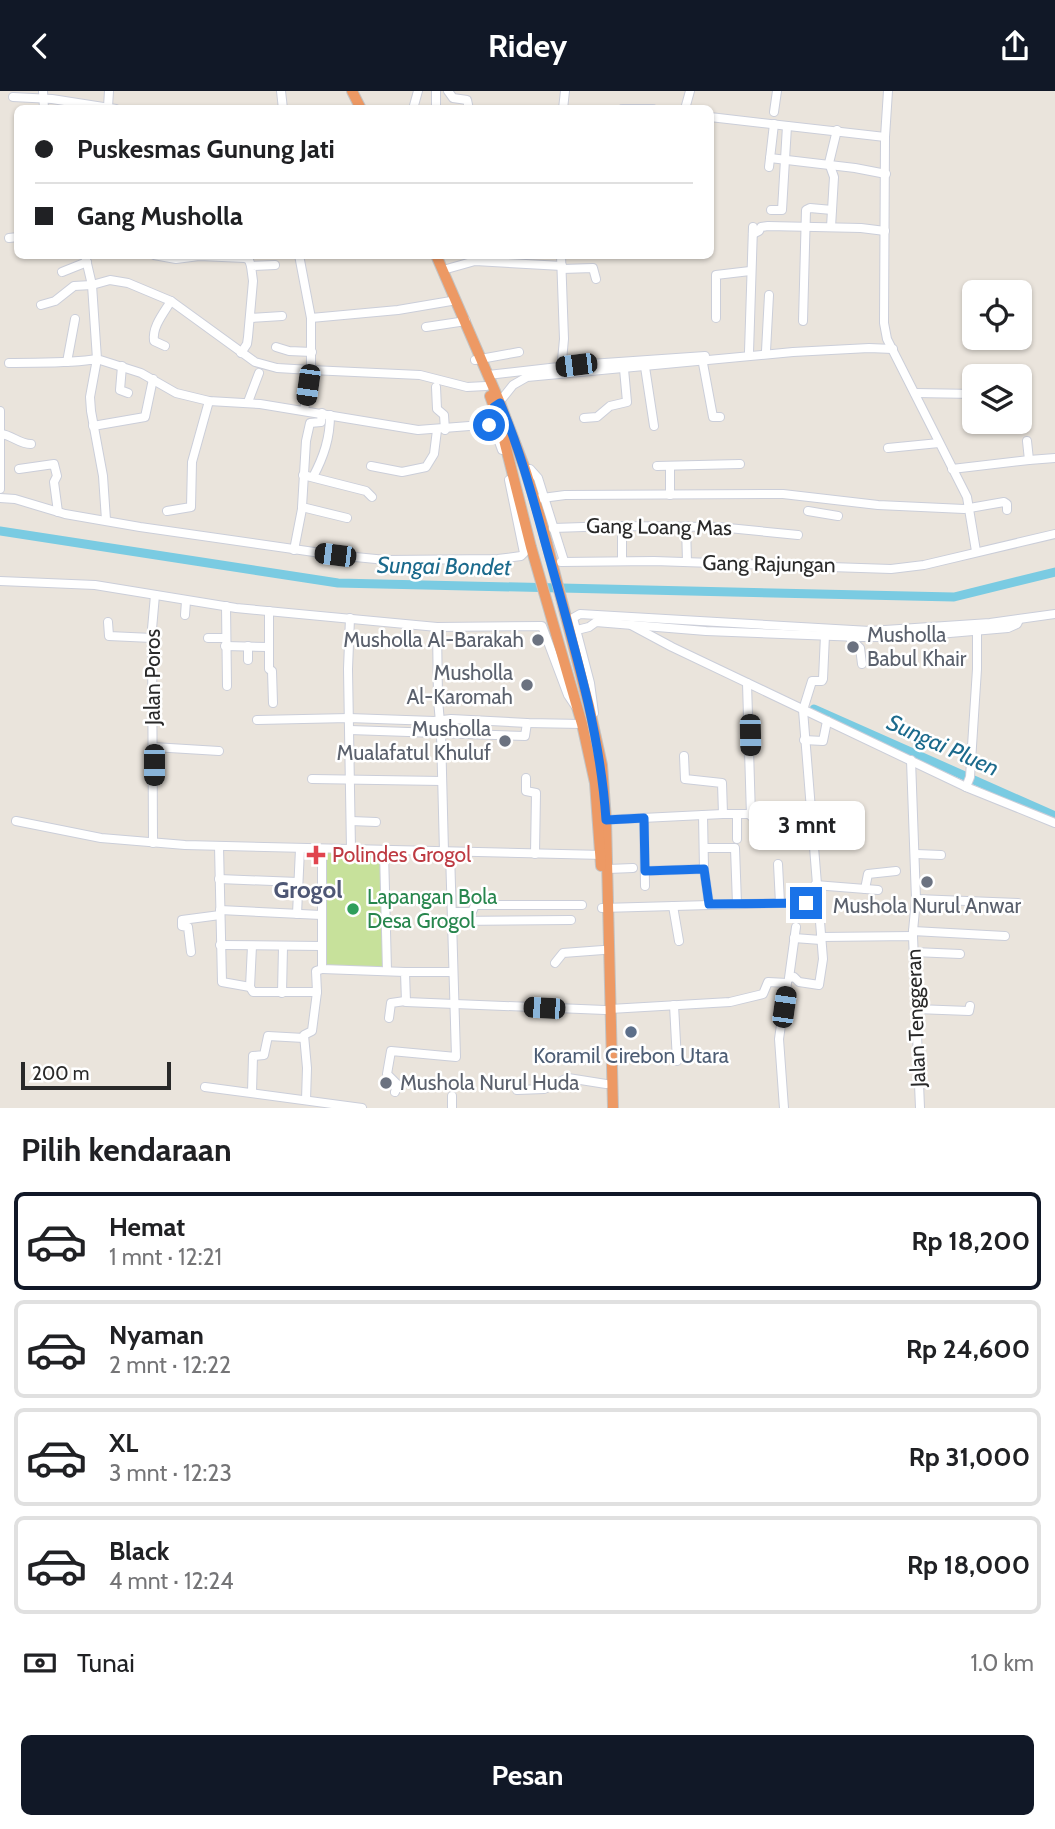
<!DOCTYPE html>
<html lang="id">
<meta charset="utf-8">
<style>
:root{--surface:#fff;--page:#f6f6f6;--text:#202124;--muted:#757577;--line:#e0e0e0;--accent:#111827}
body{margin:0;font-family:Cabin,sans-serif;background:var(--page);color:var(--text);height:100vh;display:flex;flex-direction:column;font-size:26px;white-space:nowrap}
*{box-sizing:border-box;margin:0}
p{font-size:23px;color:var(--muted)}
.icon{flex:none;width:38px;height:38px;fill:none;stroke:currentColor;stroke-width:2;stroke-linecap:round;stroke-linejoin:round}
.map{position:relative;height:1017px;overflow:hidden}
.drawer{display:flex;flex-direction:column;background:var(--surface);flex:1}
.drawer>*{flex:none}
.banner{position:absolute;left:14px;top:14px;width:700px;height:154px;border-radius:10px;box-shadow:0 2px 5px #0004;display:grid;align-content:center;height:154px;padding:0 21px;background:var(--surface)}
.tools{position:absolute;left:962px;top:189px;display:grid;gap:14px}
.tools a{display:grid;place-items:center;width:70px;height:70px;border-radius:10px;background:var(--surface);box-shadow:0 2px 5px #0004;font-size:35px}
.scale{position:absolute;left:21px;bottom:18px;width:150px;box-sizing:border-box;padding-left:7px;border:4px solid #292929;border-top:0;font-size:19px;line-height:24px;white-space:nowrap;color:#292929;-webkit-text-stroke:5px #fff;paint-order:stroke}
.end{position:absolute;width:32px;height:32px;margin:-16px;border:9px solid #1a73e8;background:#fff;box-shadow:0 0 0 4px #fff}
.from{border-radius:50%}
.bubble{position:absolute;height:49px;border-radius:10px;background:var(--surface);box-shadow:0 2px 5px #0004;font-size:23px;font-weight:700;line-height:49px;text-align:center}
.car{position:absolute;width:21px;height:42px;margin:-21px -10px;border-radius:9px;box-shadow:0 0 5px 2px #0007;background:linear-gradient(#222 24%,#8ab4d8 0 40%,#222 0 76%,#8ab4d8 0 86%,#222 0)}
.banner b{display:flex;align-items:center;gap:24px;height:66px;font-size:26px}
.banner b+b{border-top:2px solid var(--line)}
.banner i{width:18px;height:18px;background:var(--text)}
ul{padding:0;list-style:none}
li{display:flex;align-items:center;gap:21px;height:98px;margin:0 14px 10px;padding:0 7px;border:4px solid var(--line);border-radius:10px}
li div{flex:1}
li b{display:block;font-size:26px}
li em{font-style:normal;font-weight:700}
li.active{border-color:var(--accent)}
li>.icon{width:63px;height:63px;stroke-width:1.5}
h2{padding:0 21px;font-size:32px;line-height:84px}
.pay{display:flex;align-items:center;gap:18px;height:77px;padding:0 21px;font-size:26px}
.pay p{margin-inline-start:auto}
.cta{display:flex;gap:14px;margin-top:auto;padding:14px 21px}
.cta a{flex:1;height:80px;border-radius:10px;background:var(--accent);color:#fff;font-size:28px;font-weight:700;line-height:80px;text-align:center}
header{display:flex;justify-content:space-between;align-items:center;height:91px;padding:0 21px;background:var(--accent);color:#fff;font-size:32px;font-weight:700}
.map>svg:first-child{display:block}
.pitch{fill:#c7e19b}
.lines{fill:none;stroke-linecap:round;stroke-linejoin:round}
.river{stroke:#7acbe2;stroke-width:9}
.minor-casing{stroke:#cbced9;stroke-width:10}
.highway-casing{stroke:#c3c3c3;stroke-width:12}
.minor{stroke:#fff;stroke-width:8}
.highway{stroke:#ed9964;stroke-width:10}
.route{stroke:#1a73e8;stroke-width:9}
.worship-dot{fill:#6b7280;stroke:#fff;stroke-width:2.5}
.health-dot{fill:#e0444e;stroke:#fff;stroke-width:2.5}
.leisure-dot{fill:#2e9e5b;stroke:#fff;stroke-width:2.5}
.service-dot{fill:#5c6f8a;stroke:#fff;stroke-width:2.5}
.labels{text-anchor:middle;stroke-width:5;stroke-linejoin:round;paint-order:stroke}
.street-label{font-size:21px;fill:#292929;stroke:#fff}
.worship-label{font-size:21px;fill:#5b616d;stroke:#fff;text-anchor:end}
.health-label{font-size:21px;fill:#be3a42;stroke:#fff;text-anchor:start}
.leisure-label{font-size:21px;fill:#27864d;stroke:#fff;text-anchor:start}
.service-label{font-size:21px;fill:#4e5e75;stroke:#fff}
.water-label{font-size:23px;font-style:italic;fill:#1b6a8c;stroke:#fff}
.quarter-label{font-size:24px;font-weight:bold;fill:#4e5775;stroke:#fff}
</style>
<header><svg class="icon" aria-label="back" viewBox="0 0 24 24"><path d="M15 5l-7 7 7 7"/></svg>Ridey<svg class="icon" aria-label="share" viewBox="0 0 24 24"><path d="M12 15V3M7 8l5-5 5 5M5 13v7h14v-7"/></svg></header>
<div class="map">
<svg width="1055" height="1017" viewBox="0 0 1055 1017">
<rect width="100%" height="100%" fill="#eae4dc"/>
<path class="pitch" d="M324,760L383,761V876L323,875Z"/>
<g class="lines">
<g class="river">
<path d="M0,440L338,492L954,506L1055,481"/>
<path d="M814,618L1055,725"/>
</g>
<defs>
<g id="minor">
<path d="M43,0L44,18"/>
<path d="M281,0L283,18"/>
<path d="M448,0L453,7L467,9L469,18"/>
<path d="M888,0L885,46L884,232L887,248L967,406L976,460"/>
<path d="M13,6L52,8L116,18"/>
<path d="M108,16L109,0"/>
<path d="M413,18L418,0"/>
<path d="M436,18V0"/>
<path d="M563,18L565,0"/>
<path d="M622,18H653"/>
<path d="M685,18L690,0"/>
<path d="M774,21L777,0"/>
<path d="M710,26L885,46"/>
<path d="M770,67L855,77L886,83"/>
<path d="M769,76L774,33"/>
<path d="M771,119H782L787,35"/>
<path d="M831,136L834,86L829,72L837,39"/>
<path d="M753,143L759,140L761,136L768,135L861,137L885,140"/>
<path d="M9,147L18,146"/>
<path d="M85,164L92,194L97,268L141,282L176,302L209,310L260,313L418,339L495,333"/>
<path d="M154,164L176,168L199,165L245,167L249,169L251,175"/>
<path d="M299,164L311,227V279L420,284L467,296L486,295"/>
<path d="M561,164L564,248L561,280"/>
<path d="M562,178L593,177L596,188"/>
<path d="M443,179L475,170L562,175"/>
<path d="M62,181L87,171"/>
<path d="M41,214L55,210L74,195L92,194L110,189L128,192L171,210L255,271L277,277L311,279L304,319"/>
<path d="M250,227L282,225"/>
<path d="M311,227L398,219L451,210"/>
<path d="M716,227V184L750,180"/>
<path d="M803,230L806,119L810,117L832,119"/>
<path d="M426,236L466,230"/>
<path d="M165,255L154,250C152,236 163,223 171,210"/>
<path d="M276,256L289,260L312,261"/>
<path d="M766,260L769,204"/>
<path d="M749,261L753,136"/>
<path d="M241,262L247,253L248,246L253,190L251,175L275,174"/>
<path d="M702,267L713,326H720"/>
<path d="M475,269L519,261"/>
<path d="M67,271L75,228"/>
<path d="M9,272C38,271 68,273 97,268L90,306L91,320L103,385L106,429"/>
<path d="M122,275L120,299L128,302"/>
<path d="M645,276L654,335"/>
<path d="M488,284L576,274L705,265"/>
<path d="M436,296L437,318L444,324L445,339"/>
<path d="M915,302L975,303"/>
<path d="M248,311L259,282"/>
<path d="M497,314L513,294L527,286L793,261L869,257L893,258"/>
<path d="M322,322L321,331L310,332L306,350L302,416L347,427"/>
<path d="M584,327L597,326L610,315L627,311L624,278"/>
<path d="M493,334L502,359"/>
<path d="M93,335L145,326L153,288"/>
<path d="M1,343C12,344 19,353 31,353"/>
<path d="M888,357L939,352"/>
<path d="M1029,369L1055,367"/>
<path d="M371,375L402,381L426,376L434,363L437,339"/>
<path d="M657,375L740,373"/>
<path d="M670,375V404"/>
<path d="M19,378L54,373L57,385L54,391L58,421"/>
<path d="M525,378H530L538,387L564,470"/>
<path d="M952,378L1029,369L1027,350"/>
<path d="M303,384L366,400L372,406"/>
<path d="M313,386C324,365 330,347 330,324"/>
<path d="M0,398V320"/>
<path d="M0,407L15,408L65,423L140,436L335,464L386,469L498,468L521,465L524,462L509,389"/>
<path d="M535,408L565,404L783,403L878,414L964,418L1004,411L1007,413V419"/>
<path d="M167,420L191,416L192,371L209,310"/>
<path d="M808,420L838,425"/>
<path d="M686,435L687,471"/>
<path d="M553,437L614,435L718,436L798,444"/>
<path d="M294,459L302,418"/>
<path d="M622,470V435"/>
<path d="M561,471L654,470L891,478L924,474L1055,443"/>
<path d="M0,490L95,494L236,517L437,536L542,535L568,604L576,616"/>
<path d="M226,515L227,595"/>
<path d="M269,520V578L272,580L273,612"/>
<path d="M185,524L186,510"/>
<path d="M350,527L348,578L351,759"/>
<path d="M108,531L109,545L152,547"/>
<path d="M631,534L672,556L966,696L1055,732"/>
<path d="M437,536L438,609L441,642L444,761"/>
<path d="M577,539L589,536L596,531L706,540L860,546H903L1008,537L1017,533L1019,529"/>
<path d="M849,546L860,557L862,573"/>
<path d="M208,547H225"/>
<path d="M225,555L268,556"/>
<path d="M248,555V569"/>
<path d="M747,592L751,725"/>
<path d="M594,622L590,592L573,527L580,523L870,540L990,532L1055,523"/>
<path d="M257,629L349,627L434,630L451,628L527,632L582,633"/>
<path d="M350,639L525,645L527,632"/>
<path d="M804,649L823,650L827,630"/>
<path d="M153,656L219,660"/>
<path d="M684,665L685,688L722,692L723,723"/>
<path d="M911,669L916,808"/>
<path d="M526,687V700L536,702L535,763"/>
<path d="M312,688L442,690"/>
<path d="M966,696L970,686L977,578V539"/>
<path d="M810,718H828L846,725H858"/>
<path d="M703,724L704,778L709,813"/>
<path d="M737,724V748"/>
<path d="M644,727L645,795"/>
<path d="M602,729L723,723H810"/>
<path d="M16,730L101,747L185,754L604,764"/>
<path d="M351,730L376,731"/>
<path d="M153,752L152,538L155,504"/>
<path d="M219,755L222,891L250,896L253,901H317"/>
<path d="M705,757H735L737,813"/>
<path d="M322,759V878L405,881L406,911L605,919"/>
<path d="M384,760L387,880"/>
<path d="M916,763L941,764"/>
<path d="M778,773L780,812"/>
<path d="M608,778L633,777"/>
<path d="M645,780L704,778"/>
<path d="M219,788L298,791"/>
<path d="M815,794L878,799"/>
<path d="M865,798L868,783L896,780"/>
<path d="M673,815L679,850"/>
<path d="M602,817L817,811"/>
<path d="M220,819L321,824"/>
<path d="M452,821H472L475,814H582"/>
<path d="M297,823L300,758"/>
<path d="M452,830L571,829"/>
<path d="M796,836L789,887L794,886L799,891L819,894L823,868L803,619L812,590H822L823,588L825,544"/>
<path d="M913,840L916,808L1018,812"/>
<path d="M913,845V840L1005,845"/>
<path d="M821,846L913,845L920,1017"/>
<path d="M794,847L821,849"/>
<path d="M220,854L321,855"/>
<path d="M191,861L188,836L182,835V829L220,824"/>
<path d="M914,861L960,863"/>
<path d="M555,872L563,862L603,859"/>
<path d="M405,881H453"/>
<path d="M250,896L252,855"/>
<path d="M282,902L283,856"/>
<path d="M674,914L677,970"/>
<path d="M610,918L730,911L763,903L768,891L787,892L779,948L784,1017"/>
<path d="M916,918L969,920L970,915"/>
<path d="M389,927L391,912L405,910"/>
<path d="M205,996L362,1017"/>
<path d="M517,999L544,998L568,987L606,993"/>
<path d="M252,1001L253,965L264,964L268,945L304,947"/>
<path d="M395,1001L397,993L387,983L391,960L456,966L450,761"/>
<path d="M306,1009L307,977L304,944L312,940L317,901L316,880L322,878"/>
<path d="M452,1017V1005"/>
</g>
<g id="highway">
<path d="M352,0L361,18"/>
<path d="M436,164L500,312L525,378L541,429L589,615L602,674L606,729L613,1017"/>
<path d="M490,305L500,333L531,456L582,633L595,692L601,775"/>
</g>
</defs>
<use href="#minor" class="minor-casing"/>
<use href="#highway" class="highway-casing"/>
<use href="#minor" class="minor"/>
<use href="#highway" class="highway"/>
</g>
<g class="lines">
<path class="route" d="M489,334L500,333L494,316L500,312C522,363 535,416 550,469C574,555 600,639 606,729L644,727L645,780L704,778L709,813L806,812"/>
</g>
<g class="worship-dot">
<circle cx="538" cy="549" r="7"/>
<circle cx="853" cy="556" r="7"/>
<circle cx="527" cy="594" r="7"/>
<circle cx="505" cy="650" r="7"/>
<circle cx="927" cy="791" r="7"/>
<circle cx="386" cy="992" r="7"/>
</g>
<path class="health-dot" d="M312.5 753.5h7v7h7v7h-7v7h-7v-7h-7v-7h7z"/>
<circle class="leisure-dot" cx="353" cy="818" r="7"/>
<circle class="service-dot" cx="631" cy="941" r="7"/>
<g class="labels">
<g class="street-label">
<text transform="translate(659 436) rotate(1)" y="7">Gang Loang Mas</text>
<text transform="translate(769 473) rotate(1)" y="7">Gang Rajungan</text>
<text transform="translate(153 586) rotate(-90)" y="7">Jalan Poros</text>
<text transform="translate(916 927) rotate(-92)" y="7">Jalan Tenggeran</text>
</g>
<g class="worship-label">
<text x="867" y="551" text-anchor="start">Musholla<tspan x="867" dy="24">Babul Khair</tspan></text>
<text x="524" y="556">Musholla Al-Barakah</text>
<text x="513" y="589">Musholla<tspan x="513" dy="24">Al-Karomah</tspan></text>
<text x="491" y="645">Musholla<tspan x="491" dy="24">Mualafatul Khuluf</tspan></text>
<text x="927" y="822" text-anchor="middle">Mushola Nurul Anwar</text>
<text x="400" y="999" text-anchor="start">Mushola Nurul Huda</text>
</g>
<g class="health-label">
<text x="332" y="771">Polindes Grogol</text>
</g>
<g class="leisure-label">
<text x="367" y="813">Lapangan Bola<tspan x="367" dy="24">Desa Grogol</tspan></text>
</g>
<g class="service-label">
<text x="631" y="972">Koramil Cirebon Utara</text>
</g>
<g class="water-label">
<text transform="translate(444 475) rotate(1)" y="8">Sungai Bondet</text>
<text transform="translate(943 654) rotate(24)" y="8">Sungai Pluen</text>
</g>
<g class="quarter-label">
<text x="308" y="807">Grogol</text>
</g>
</g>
</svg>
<div class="tools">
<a><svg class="icon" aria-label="locate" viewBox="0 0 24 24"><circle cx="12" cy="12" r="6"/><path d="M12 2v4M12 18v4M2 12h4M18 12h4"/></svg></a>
<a><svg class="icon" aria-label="layers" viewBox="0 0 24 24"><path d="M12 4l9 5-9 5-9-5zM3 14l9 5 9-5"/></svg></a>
</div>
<div class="scale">200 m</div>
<i class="end from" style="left:489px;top:334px"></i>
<i class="end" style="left:806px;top:812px"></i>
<div class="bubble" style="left:749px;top:710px;width:116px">3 mnt</div>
<i class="car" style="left:576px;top:274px;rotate:263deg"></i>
<i class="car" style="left:308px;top:294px;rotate:188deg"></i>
<i class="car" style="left:335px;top:464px;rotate:277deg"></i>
<i class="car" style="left:750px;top:644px;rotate:179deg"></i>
<i class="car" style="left:154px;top:674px;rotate:180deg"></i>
<i class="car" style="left:784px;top:916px;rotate:8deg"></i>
<i class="car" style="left:544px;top:917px;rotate:273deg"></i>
<div class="banner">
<b><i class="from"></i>Puskesmas Gunung Jati</b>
<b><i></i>Gang Musholla</b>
</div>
</div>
<section class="drawer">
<h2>Pilih kendaraan</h2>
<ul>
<li class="active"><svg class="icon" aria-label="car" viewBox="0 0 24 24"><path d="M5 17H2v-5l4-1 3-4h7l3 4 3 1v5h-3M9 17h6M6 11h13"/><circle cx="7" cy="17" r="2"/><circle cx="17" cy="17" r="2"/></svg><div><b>Hemat</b><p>1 mnt · 12:21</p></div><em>Rp 18,200</em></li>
<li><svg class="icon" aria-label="car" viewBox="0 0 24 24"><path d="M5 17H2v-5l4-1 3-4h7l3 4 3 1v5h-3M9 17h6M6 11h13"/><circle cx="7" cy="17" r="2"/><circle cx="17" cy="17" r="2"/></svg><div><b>Nyaman</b><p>2 mnt · 12:22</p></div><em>Rp 24,600</em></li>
<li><svg class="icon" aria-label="car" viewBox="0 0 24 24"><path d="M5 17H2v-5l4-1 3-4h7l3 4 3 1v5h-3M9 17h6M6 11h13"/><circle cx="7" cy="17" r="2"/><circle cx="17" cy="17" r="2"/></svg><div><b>XL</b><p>3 mnt · 12:23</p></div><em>Rp 31,000</em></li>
<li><svg class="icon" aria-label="car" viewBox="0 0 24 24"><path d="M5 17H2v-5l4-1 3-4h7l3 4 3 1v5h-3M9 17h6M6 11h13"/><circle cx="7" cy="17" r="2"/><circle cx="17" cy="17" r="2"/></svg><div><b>Black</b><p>4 mnt · 12:24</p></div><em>Rp 18,000</em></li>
</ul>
<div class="pay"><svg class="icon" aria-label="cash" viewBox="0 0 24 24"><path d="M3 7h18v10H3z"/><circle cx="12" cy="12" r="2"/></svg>Tunai<p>1.0 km</p></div>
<div class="cta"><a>Pesan</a></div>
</section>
